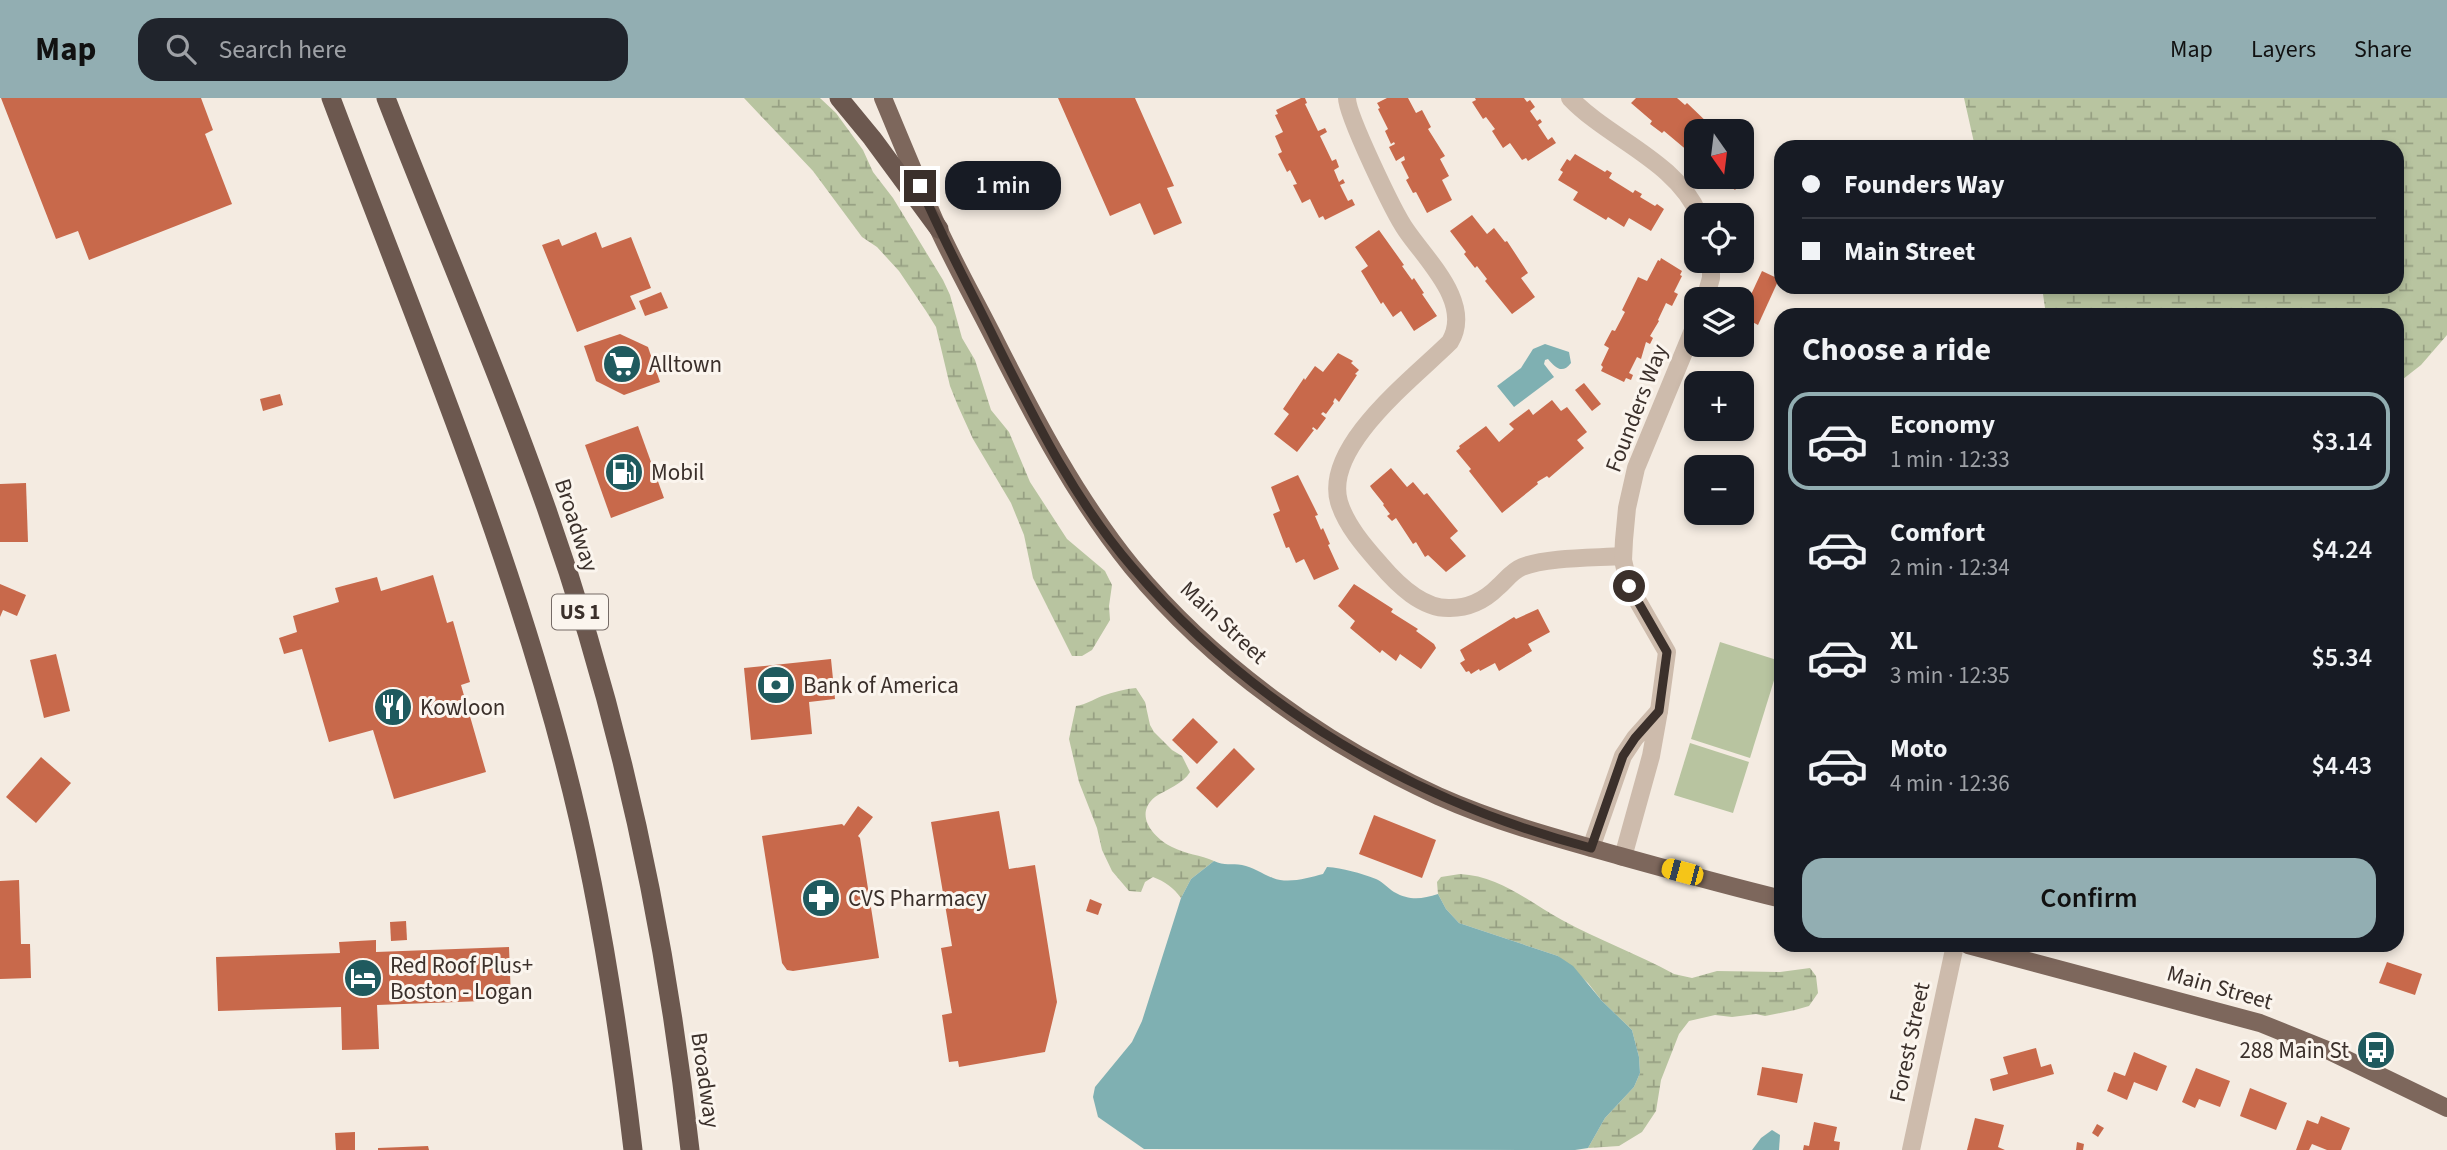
<!DOCTYPE html>
<meta charset="utf-8">
<style>
:root{--surface:#171b24;--page:#20242c;--text:#f1f3f6;--muted:#9ea1a6;--line:#363941;--accent:#92aeb2}
body{margin:0;font-family:"Source Sans 3",sans-serif;background:var(--page);color:var(--text);height:100vh;display:flex;flex-direction:column;font-size:26px;white-space:nowrap}
*{box-sizing:border-box;margin:0}
p{font-size:23px;color:var(--muted)}
.icon{flex:none;width:38px;height:38px;fill:none;stroke:currentColor;stroke-width:2;stroke-linecap:round;stroke-linejoin:round}
.map{position:relative;flex:1;overflow:hidden}
.panel{position:absolute;left:1774px;top:210px;width:630px;height:644px;display:flex;flex-direction:column;background:var(--surface);border-radius:21px;box-shadow:0 4px 10px #0003}
.panel>*{flex:none}
.banner{position:absolute;left:1774px;top:42px;width:630px;height:154px;border-radius:21px;box-shadow:0 4px 10px #0003;display:grid;align-content:center;height:154px;padding:0 28px;background:var(--surface)}
.needle{width:46px;rotate:166deg}
.controls{position:absolute;left:1684px;top:21px;display:grid;gap:14px}
.controls a{display:grid;place-items:center;width:70px;height:70px;border-radius:14px;background:var(--surface);box-shadow:0 4px 10px #0003;font-size:35px}
.end{position:absolute;width:32px;height:32px;margin:-16px;border:9px solid #3b302b;background:#fff;box-shadow:0 0 0 4px #fff}
.from{border-radius:50%}
.bubble{position:absolute;height:49px;border-radius:21px;background:var(--surface);box-shadow:0 4px 10px #0003;font-size:23px;font-weight:600;line-height:49px;text-align:center}
.car{position:absolute;width:21px;height:42px;margin:-21px -10px;border-radius:9px;box-shadow:0 0 5px 2px #0007;background:linear-gradient(#f5c518 24%,#345 0 40%,#f5c518 0 76%,#345 0 86%,#f5c518 0)}
.banner b{display:flex;align-items:center;gap:24px;height:66px;font-size:26px}
.banner b+b{border-top:2px solid var(--line)}
.banner i{width:18px;height:18px;background:var(--text)}
ul{padding:0;list-style:none}
li{display:flex;align-items:center;gap:21px;height:98px;margin:0 14px 10px;padding:0 14px;border:4px solid transparent;border-radius:21px}
li div{flex:1}
li b{display:block;font-size:26px}
li em{font-style:normal;font-weight:600}
li.selected{border-color:var(--accent)}
li>.icon{width:63px;height:63px;stroke-width:1.5}
h2{padding:0 28px;font-size:32px;line-height:84px}
.primary-button{display:flex;gap:14px;margin-top:auto;padding:14px 28px}
.primary-button a{flex:1;height:80px;border-radius:21px;background:var(--accent);color:#111;font-size:28px;font-weight:600;line-height:80px;text-align:center}
header{display:flex;align-items:center;gap:42px;box-sizing:border-box;height:98px;padding:0 35px;background:var(--accent);color:#111}
header strong{font-size:33px}
nav{display:flex;gap:38px;margin-inline-start:auto;font-size:24px}
.search{width:490px;height:63px;background:var(--page);display:flex;align-items:center;gap:18px;box-sizing:border-box;padding:0 24px;border-radius:21px;color:var(--muted);font-size:26px}
.map>svg:first-child{display:block}
.green{fill:#b8c4a0}
.wetland{fill:url(#wetland-marsh)}
.water{fill:#7fb0b2}
.building{fill:#c8694b}
.lines{fill:none;stroke-linecap:round;stroke-linejoin:round}
.minor{stroke:#cdbbac;stroke-width:18}
.tertiary{stroke:#cdbbac;stroke-width:18}
.primary{stroke:#7d675c;stroke-width:18}
.trunk{stroke:#6c584f;stroke-width:19}
.route{stroke:#3b302b;stroke-width:9}
.labels{text-anchor:middle;stroke-width:6;stroke-linejoin:round;paint-order:stroke}
.shield{fill:#fbf5ee;stroke:#756b66;stroke-width:2}
.shield-label{font-size:21px;font-weight:bold;fill:#3b302b}
.poi-label{font-size:23px;fill:#3b302b;stroke:#fbf5ee;text-anchor:start}
.street-label{font-size:23px;fill:#3b302b;stroke:#fbf5ee}
</style>
<header>
<strong>Map</strong>
<div class="search"><svg class="icon" aria-label="search" viewBox="0 0 24 24"><circle cx="10" cy="10" r="6"/><path d="M15 15l6 6"/></svg>Search here</div>
<nav><a>Map</a><a>Layers</a><a>Share</a></nav>
</header>
<div class="map">
<svg width="2447" height="1052" viewBox="0 0 2447 1052">
<defs>
<pattern id="wetland-marsh" width="20" height="14" patternUnits="userSpaceOnUse" patternTransform="scale(1.75)"><rect width="20" height="14" fill="#b8c4a0"/><path d="M1 5h8M5 5V1M11 12h8M15 12V8" fill="none" stroke="#97a083"/></pattern>
</defs>
<rect width="100%" height="100%" fill="#f4ebe1"/>
<g class="green">
<path d="M1720,544L1780,563L1750,660L1691,641Z"/>
<path d="M1690,645L1749,664L1733,715L1674,697Z"/>
</g>
<g class="wetland">
<path d="M744,0H820L836,15L863,52L873,74L893,100L943,182L950,197L962,240L975,262L991,312L1009,334L1030,384L1067,441L1105,473L1112,487L1109,508L1110,522L1092,552L1082,558H1072L1033,480L1024,437L1011,405L973,341L958,308L950,288L936,229L926,213L899,173L877,149L862,139L813,73Z"/>
<path d="M1964,0H2447V237L2421,267L2398,285V217H2046L2042,189H2398V49H1975Z"/>
<path d="M1136,590L1145,604L1150,627L1154,634L1172,652L1182,658L1190,674C1183,686 1167,691 1155,699C1133,717 1154,740 1172,749C1185,756 1201,757 1214,763L1191,781L1181,800C1174,790 1164,783 1153,779L1145,784L1141,794L1129,793L1112,773L1102,752L1097,730L1079,684L1069,641L1076,608C1087,606 1092,602 1102,598C1113,594 1125,591 1136,590Z"/>
<path d="M1460,776C1500,778 1529,804 1562,822C1598,842 1638,856 1674,876L1692,880L1717,873L1780,874L1810,870L1816,878L1818,895L1809,908L1795,912L1765,918L1756,916L1732,919L1715,917L1689,923L1679,936L1661,982L1656,1013L1642,1034L1619,1048L1588,1050L1605,1020L1634,989L1640,975L1639,959L1632,932L1602,903L1588,885L1558,858L1459,825L1446,811L1438,796L1437,784L1441,779Z"/>
</g>
<g class="water">
<path d="M1545,246L1569,254L1571,265C1562,277 1555,269 1548,261L1545,262L1544,266L1554,279L1514,309L1497,288L1521,270L1533,251Z"/>
<path d="M1214,763C1224,768 1232,765 1242,767C1253,769 1262,776 1273,780C1288,786 1308,780 1323,776L1327,769C1343,770 1360,775 1376,781C1383,784 1388,790 1394,794C1410,803 1422,801 1438,796L1446,811L1459,825L1558,858L1573,868L1602,903L1632,932L1639,959L1640,975L1634,989L1605,1020L1588,1050L1575,1052L1144,1051L1098,1019L1093,999L1095,989L1132,944L1142,923L1181,800L1191,781Z"/>
<path d="M1772,1032L1780,1037L1779,1052H1752L1761,1040Z"/>
</g>
<g class="building">
<path d="M1,0H201L213,32L205,36L232,106L89,162L78,133L56,141Z"/>
<path d="M1058,0H1135L1174,88L1167,90L1182,125L1154,137L1140,105L1110,118Z"/>
<path d="M1301,0H1305L1307,5L1305,6L1318,33L1325,30L1327,34L1320,38L1332,63L1336,61L1339,69L1334,72L1339,84L1343,81L1345,85L1340,87L1348,103L1352,101L1355,107L1325,122L1323,118L1319,120L1310,101L1302,105L1293,87L1297,86L1290,72L1287,74L1278,56L1282,54L1275,38L1283,34L1275,17L1278,16L1276,12Z"/>
<path d="M1387,0H1408L1416,15L1422,12L1431,29L1428,31L1445,58L1440,61L1449,78L1442,82L1452,102L1427,115L1416,94L1413,95L1406,82L1409,80L1401,64L1405,62L1404,58L1396,63L1389,49L1395,46L1394,44L1391,46L1385,33L1388,31L1378,11L1380,10L1377,5Z"/>
<path d="M1475,0H1524L1527,4L1530,2L1535,9L1530,13L1537,23L1540,21L1542,24L1538,27L1548,42L1552,39L1556,45L1528,63L1526,60L1522,62L1510,45L1503,50L1492,33L1495,31L1486,19L1483,21L1472,4L1476,2Z"/>
<path d="M1636,0H1677L1685,7L1687,5L1711,28L1714,25L1724,33H1696V59L1691,55L1694,52L1692,50L1689,54L1664,33L1662,35L1650,26L1652,23L1631,5Z"/>
<path d="M1575,56L1605,74L1607,72L1612,75L1609,80L1633,95L1635,92L1642,96L1640,99L1655,108L1657,106L1664,111L1651,133L1629,120L1624,129L1608,119L1606,122L1573,102L1578,94L1558,82L1563,74L1560,72L1567,61L1570,63Z"/>
<path d="M1741,62L1754,77L1747,87L1743,83L1735,92L1719,79H1741Z"/>
<path d="M1472,117L1487,136L1494,130L1505,144L1507,143L1528,175L1521,180L1535,199L1512,216L1485,183L1487,181L1477,168L1475,170L1464,156L1466,154L1450,133Z"/>
<path d="M1379,132L1404,167L1402,168L1412,182L1414,180L1424,195L1422,196L1437,218L1414,233L1401,213L1393,219L1383,204L1381,206L1361,173L1368,168L1355,149Z"/>
<path d="M596,134L602,150L631,139L651,190L630,198L636,211L577,234L542,147L559,141L562,148Z"/>
<path d="M1661,160L1682,173L1680,177L1682,178L1674,194L1678,196L1672,208L1666,205L1658,222L1659,223L1650,238L1653,240L1650,246L1646,244L1641,261L1637,259L1629,275L1633,277L1631,282L1626,280L1624,284L1601,273L1603,269L1601,267L1609,250L1604,247L1612,232L1615,233L1625,214L1622,212L1638,179L1647,183L1658,162L1660,163Z"/>
<path d="M1762,173L1779,181L1758,227L1741,218Z"/>
<path d="M661,194L668,210L645,218L639,203Z"/>
<path d="M620,236L648,249L660,284L624,297L596,283L584,248Z"/>
<path d="M1338,255L1353,263L1351,265L1359,272L1355,276L1357,277L1339,304L1335,300L1333,304L1334,305L1326,316L1323,314L1321,316L1326,320L1317,332L1313,329L1312,331L1314,332L1297,354L1274,336L1289,316L1283,311L1304,280L1305,282L1315,268L1323,274Z"/>
<path d="M1584,285L1601,306L1592,313L1575,292Z"/>
<path d="M280,296L283,307L263,313L260,301Z"/>
<path d="M1552,302L1561,313L1567,309L1587,334L1577,342L1584,350L1549,380L1547,378L1537,384L1538,386L1502,415L1469,373L1471,371L1456,353L1460,350L1459,348L1486,328L1499,344L1514,331L1509,326L1529,311L1533,317Z"/>
<path d="M638,328L664,400L611,420L585,347Z"/>
<path d="M1391,370L1407,389L1413,384L1424,397L1427,395L1458,433L1450,440L1466,458L1446,474L1428,457L1425,459L1416,444L1413,446L1396,420L1392,423L1387,418L1390,416L1383,407L1384,406L1372,391L1370,388Z"/>
<path d="M1298,377L1318,417L1315,418L1321,432L1323,430L1330,446L1328,447L1339,471L1314,482L1304,461L1296,465L1289,449L1286,450L1273,416L1280,413L1271,389Z"/>
<path d="M26,385L28,444H0V386Z"/>
<path d="M433,477L447,525L453,523L470,584L461,587L486,674L394,701L373,632L329,644L302,551L284,556L279,540L297,534L293,518L339,504L335,490L377,479L381,493Z"/>
<path d="M0,486L26,497L17,518L3,512L0,519Z"/>
<path d="M1354,486L1393,511L1391,514L1418,531L1416,533L1434,546L1436,550L1421,571L1400,556L1396,563L1382,552L1380,555L1350,530L1355,523L1338,508Z"/>
<path d="M1538,511L1550,534L1528,546L1532,553L1499,573L1495,565L1480,573L1479,571L1471,576L1469,573L1466,574L1460,565L1465,562L1460,552L1514,519L1516,521Z"/>
<path d="M56,556L70,613L44,620L30,562Z"/>
<path d="M831,561L835,601L809,604L812,636L751,642L744,570Z"/>
<path d="M1193,620L1218,644L1197,666L1172,642Z"/>
<path d="M1234,650L1255,671L1217,710L1196,690Z"/>
<path d="M41,659L71,685L36,725L6,699Z"/>
<path d="M858,708L873,719L858,738L860,740L879,860L793,873L787,872L782,865L762,738L842,726L844,728Z"/>
<path d="M999,713L1009,771L1035,767L1057,904L1045,954L959,969L958,963L949,964L942,917L952,915L941,850L952,848L931,724Z"/>
<path d="M1374,717L1436,742L1422,780L1359,756Z"/>
<path d="M19,782L21,846H30L31,880L0,881V783Z"/>
<path d="M1090,801L1102,806L1098,817L1086,813Z"/>
<path d="M406,823L407,842L391,843L390,824Z"/>
<path d="M376,842V854L509,849L511,902L377,907L379,951L342,952L341,909L218,913L216,859L340,855L339,844Z"/>
<path d="M2387,864L2422,876L2415,897L2379,885Z"/>
<path d="M2036,950L2041,969L2051,966L2054,976L1993,993L1990,981L2008,976L2003,959Z"/>
<path d="M2134,954L2167,968L2157,993L2134,984L2127,1002L2107,993L2114,974L2125,978Z"/>
<path d="M1762,969L1803,976L1797,1005L1757,997Z"/>
<path d="M2196,970L2230,983L2220,1009L2199,1001L2195,1010L2182,1004Z"/>
<path d="M2250,990L2287,1005L2276,1032L2240,1018Z"/>
<path d="M2321,1018L2350,1030L2341,1052H2327L2312,1046L2309,1052H2296L2307,1022L2318,1026Z"/>
<path d="M1975,1020L2004,1027L1998,1049L2005,1052H1967Z"/>
<path d="M1814,1024L1837,1029L1834,1043L1840,1044L1839,1052H1803L1804,1047L1809,1048Z"/>
<path d="M2097,1026L2104,1030L2098,1039L2092,1035Z"/>
<path d="M355,1034V1052H336L335,1035Z"/>
<path d="M2077,1044L2084,1046L2083,1052H2076Z"/>
<path d="M428,1048L429,1052H378V1050Z"/>
</g>
<g class="lines">
<g class="minor">
<path d="M1347,0C1347,17 1394,115 1406,132C1427,163 1473,205 1450,244C1415,279 1323,348 1339,404C1346,427 1364,448 1380,466C1397,486 1422,511 1450,510C1468,510 1485,502 1498,489C1506,482 1512,473 1522,469C1547,459 1595,460 1623,458"/>
<path d="M1570,0C1609,41 1676,63 1699,117"/>
<path d="M1705,201L1711,180V163"/>
<path d="M1659,613L1667,554L1629,488L1623,462L1624,442L1627,410L1636,370L1696,225"/>
<path d="M1591,750L1623,658L1635,640L1659,613L1651,658L1623,759"/>
</g>
<path class="tertiary" d="M1911,1052L1955,847"/>
<g class="primary">
<path d="M883,0C901,43 919,87 938,130C956,169 977,206 996,244C1036,323 1076,400 1132,469C1213,567 1323,645 1438,698C1496,724 1559,741 1620,758C1674,773 1728,788 1782,801"/>
<path d="M1968,847L2260,925L2325,951L2447,1010"/>
</g>
<g class="trunk">
<path d="M331,0C414,220 506,438 565,666C598,792 618,923 633,1052"/>
<path d="M386,0C439,137 498,273 547,412C620,618 666,834 690,1052"/>
<path d="M839,0L872,40L939,131"/>
</g>
</g>
<g class="lines">
<path class="route" d="M920,88C942,140 969,189 994,240C1034,320 1074,402 1133,470C1253,610 1414,704 1591,750L1623,658L1635,640L1659,613L1667,554L1629,488"/>
</g>
<defs>
<symbol id="supermarket-disc" viewBox="-11 -11 22 22"><circle r="9.5" fill="#1f5a5e" stroke="#fbf5ee"/><path d="M-6-5.5h2.5l.6 2H6L4.5 2H-2.5L-4.4-4H-6ZM-1.5 3.2a1.3 1.3 0 1 0 .1 0ZM3 3.2a1.3 1.3 0 1 0 .1 0Z" fill="#fff"/></symbol>
<symbol id="fuel-disc" viewBox="-11 -11 22 22"><circle r="9.5" fill="#1f5a5e" stroke="#fbf5ee"/><path d="M-5.5-6h7V0h2V4h1.3V-2.5L3-4.5l.8-.8L6-3V5H2.5V1h-1V6h-7ZM-4.2-4.7v3.2H.2V-4.7Z" fill="#fff"/></symbol>
<symbol id="bank-disc" viewBox="-11 -11 22 22"><circle r="9.5" fill="#1f5a5e" stroke="#fbf5ee"/><path d="M-6-4H6V4H-6ZM0-2.3a2.3 2.3 0 1 0 0 4.6a2.3 2.3 0 1 0 0-4.6Z" fill="#fff"/></symbol>
<symbol id="restaurant-disc" viewBox="-11 -11 22 22"><circle r="9.5" fill="#1f5a5e" stroke="#fbf5ee"/><path d="M-5-6h1v4h1v-4h1v4h1v-4h1v5L-1.5 .5V6h-2V.5L-5-1ZM5-6V6H3V1.5H1.5Q1.5-4 5-6Z" fill="#fff"/></symbol>
<symbol id="pharmacy-disc" viewBox="-11 -11 22 22"><circle r="9.5" fill="#1f5a5e" stroke="#fbf5ee"/><path d="M-2-6h4v4h4v4h-4v4h-4v-4h-4v-4h4Z" fill="#fff"/></symbol>
<symbol id="hotel-disc" viewBox="-11 -11 22 22"><circle r="9.5" fill="#1f5a5e" stroke="#fbf5ee"/><path d="M-6-4.5h1.5V1H6V5H4.5V3h-9V5H-6ZM-4 0a1.8 1.8 0 1 1 3.6 0ZM.5 0V-2.5h3Q6-2.5 6 0Z" fill="#fff"/></symbol>
<symbol id="bus-disc" viewBox="-11 -11 22 22"><circle r="9.5" fill="#1f5a5e" stroke="#fbf5ee"/><path d="M-5-6H5V4H4V6H2V4H-2V6H-4V4H-5ZM-3.5-4V0h7V-4ZM-3.5 1.2v1.5H-2V1.2ZM2 1.2v1.5H3.5V1.2Z" fill="#fff"/></symbol>
</defs>
<g fill-rule="evenodd">
<use href="#supermarket-disc" x="600" y="244" width="44" height="44"/>
<use href="#fuel-disc" x="602" y="352" width="44" height="44"/>
<use href="#bank-disc" x="754" y="565" width="44" height="44"/>
<use href="#restaurant-disc" x="371" y="587" width="44" height="44"/>
<use href="#pharmacy-disc" x="799" y="778" width="44" height="44"/>
<use href="#hotel-disc" x="341" y="858" width="44" height="44"/>
<use href="#bus-disc" x="2354" y="930" width="44" height="44"/>
</g>
<g class="labels">
<rect class="shield" x="552" y="496.5" width="56" height="35" rx="5"/>
<g class="shield-label">
<text x="580" y="521">US 1</text>
</g>
<g class="poi-label">
<text x="649" y="274">Alltown</text>
<text x="651" y="382">Mobil</text>
<text x="803" y="595">Bank of America</text>
<text x="420" y="617">Kowloon</text>
<text x="848" y="808">CVS Pharmacy</text>
<text x="390" y="875">Red Roof Plus+<tspan x="390" dy="26">Boston - Logan</tspan></text>
<text x="2349" y="960" text-anchor="end">288 Main St</text>
</g>
<g class="street-label">
<text transform="translate(1636 310) rotate(-69)" y="8">Founders Way</text>
<text transform="translate(577 427) rotate(72)" y="8">Broadway</text>
<text transform="translate(1224 524) rotate(43)" y="8">Main Street</text>
<text transform="translate(2220 889) rotate(16)" y="8">Main Street</text>
<text transform="translate(1909 944) rotate(-78)" y="8">Forest Street</text>
<text transform="translate(706 982) rotate(82)" y="8">Broadway</text>
</g>
</g>
</svg>
<div class="controls">
<a><svg class="needle" viewBox="-14 -14 28 28"><path d="M0-13l5 13h-10z" fill="#e53935"/><path d="M0 13l5-13h-10z" fill="#9ea1a6"/></svg></a>
<a><svg class="icon" aria-label="locate" viewBox="0 0 24 24"><circle cx="12" cy="12" r="6"/><path d="M12 2v4M12 18v4M2 12h4M18 12h4"/></svg></a>
<a><svg class="icon" aria-label="layers" viewBox="0 0 24 24"><path d="M12 4l9 5-9 5-9-5zM3 14l9 5 9-5"/></svg></a>
<a>+</a>
<a>−</a>
</div>
<i class="end from" style="left:1629px;top:488px"></i>
<i class="end" style="left:920px;top:88px"></i>
<div class="bubble" style="left:945px;top:63px;width:116px">1 min</div>
<i class="car" style="left:1682px;top:774px;rotate:285deg"></i>
<div class="banner">
<b><i class="from"></i>Founders Way</b>
<b><i></i>Main Street</b>
</div>
<section class="panel">
<h2>Choose a ride</h2>
<ul>
<li class="selected"><svg class="icon" aria-label="car" viewBox="0 0 24 24"><path d="M5 17H2v-5l4-1 3-4h7l3 4 3 1v5h-3M9 17h6M6 11h13"/><circle cx="7" cy="17" r="2"/><circle cx="17" cy="17" r="2"/></svg><div><b>Economy</b><p>1 min · 12:33</p></div><em>$3.14</em></li>
<li><svg class="icon" aria-label="car" viewBox="0 0 24 24"><path d="M5 17H2v-5l4-1 3-4h7l3 4 3 1v5h-3M9 17h6M6 11h13"/><circle cx="7" cy="17" r="2"/><circle cx="17" cy="17" r="2"/></svg><div><b>Comfort</b><p>2 min · 12:34</p></div><em>$4.24</em></li>
<li><svg class="icon" aria-label="car" viewBox="0 0 24 24"><path d="M5 17H2v-5l4-1 3-4h7l3 4 3 1v5h-3M9 17h6M6 11h13"/><circle cx="7" cy="17" r="2"/><circle cx="17" cy="17" r="2"/></svg><div><b>XL</b><p>3 min · 12:35</p></div><em>$5.34</em></li>
<li><svg class="icon" aria-label="car" viewBox="0 0 24 24"><path d="M5 17H2v-5l4-1 3-4h7l3 4 3 1v5h-3M9 17h6M6 11h13"/><circle cx="7" cy="17" r="2"/><circle cx="17" cy="17" r="2"/></svg><div><b>Moto</b><p>4 min · 12:36</p></div><em>$4.43</em></li>
</ul>
<div class="primary-button"><a>Confirm</a></div>
</section>
</div>
